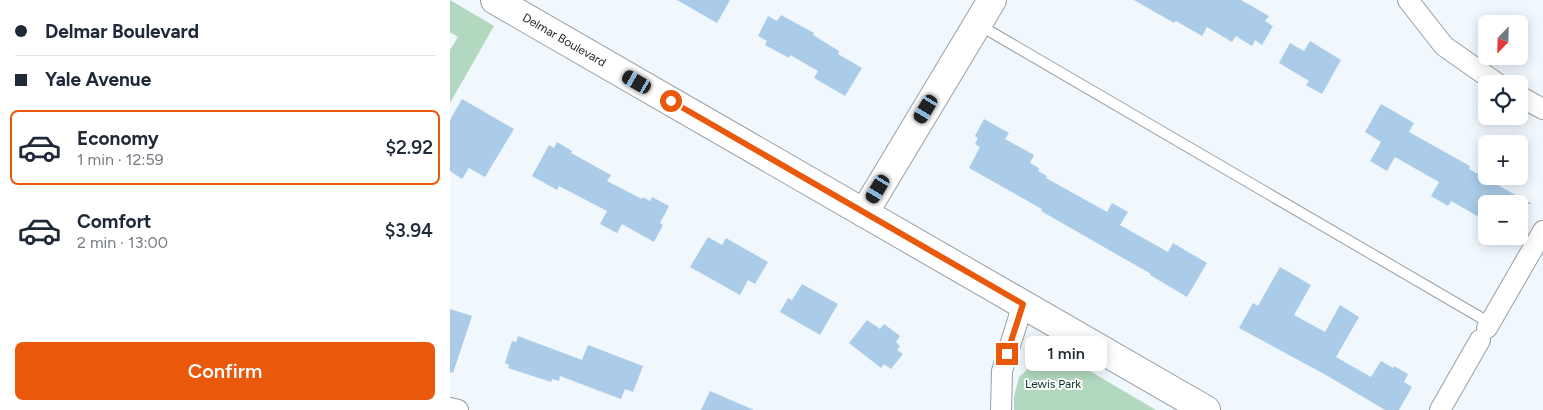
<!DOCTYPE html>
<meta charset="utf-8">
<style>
:root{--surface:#fff;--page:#f6f6f7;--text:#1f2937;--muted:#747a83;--line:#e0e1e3;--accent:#ea580c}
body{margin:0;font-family:Figtree,sans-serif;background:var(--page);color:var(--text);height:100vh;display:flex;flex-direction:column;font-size:19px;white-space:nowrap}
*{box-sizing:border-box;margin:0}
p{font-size:16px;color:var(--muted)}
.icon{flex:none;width:28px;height:28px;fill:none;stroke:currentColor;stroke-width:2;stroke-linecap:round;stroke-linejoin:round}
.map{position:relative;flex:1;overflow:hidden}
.drawer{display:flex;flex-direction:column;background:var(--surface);width:450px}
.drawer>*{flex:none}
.top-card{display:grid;align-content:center;height:110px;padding:0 15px;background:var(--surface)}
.needle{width:32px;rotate:203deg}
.tools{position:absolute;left:1028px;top:15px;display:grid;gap:10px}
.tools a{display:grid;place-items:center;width:50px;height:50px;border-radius:8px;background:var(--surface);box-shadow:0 2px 12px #0003;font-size:25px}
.end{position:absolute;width:22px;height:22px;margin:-11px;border:6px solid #ea580c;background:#fff;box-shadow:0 0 0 2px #fff}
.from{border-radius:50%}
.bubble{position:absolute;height:35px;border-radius:8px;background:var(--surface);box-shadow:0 2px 12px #0003;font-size:16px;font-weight:600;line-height:35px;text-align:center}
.car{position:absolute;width:15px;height:30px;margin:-15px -8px;border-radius:6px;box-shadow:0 0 4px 1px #0007;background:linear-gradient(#222 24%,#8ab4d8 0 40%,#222 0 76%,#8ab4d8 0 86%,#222 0)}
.top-card b{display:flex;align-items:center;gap:18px;height:48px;font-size:19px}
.top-card b+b{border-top:1px solid var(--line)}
.top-card i{width:12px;height:12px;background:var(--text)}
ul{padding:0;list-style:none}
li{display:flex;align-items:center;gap:15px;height:75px;margin:0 10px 8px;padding:0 5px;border:2px solid transparent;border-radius:8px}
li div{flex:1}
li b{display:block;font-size:19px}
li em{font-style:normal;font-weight:600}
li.on{border-color:var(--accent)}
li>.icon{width:45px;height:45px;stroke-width:1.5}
.action{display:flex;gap:10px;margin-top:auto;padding:10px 15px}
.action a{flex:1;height:58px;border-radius:8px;background:var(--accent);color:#fff;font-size:20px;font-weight:600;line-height:58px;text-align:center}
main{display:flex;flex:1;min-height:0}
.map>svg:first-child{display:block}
.green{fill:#b2d8bf}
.building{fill:#aacce9}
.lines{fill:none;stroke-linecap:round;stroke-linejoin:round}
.service-casing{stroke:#999fa5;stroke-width:12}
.minor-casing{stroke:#999fa5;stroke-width:22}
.secondary-casing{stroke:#999fa5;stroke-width:30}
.service{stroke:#fff;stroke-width:10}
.minor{stroke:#fff;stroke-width:20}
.secondary{stroke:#fff;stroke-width:28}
.route{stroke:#ea580c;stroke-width:6}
.labels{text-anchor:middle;stroke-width:4;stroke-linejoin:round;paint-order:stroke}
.street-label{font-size:12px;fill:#212325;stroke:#fff}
.park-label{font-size:12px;fill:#01341c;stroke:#fff}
</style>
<main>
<section class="drawer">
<div class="top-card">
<b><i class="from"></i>Delmar Boulevard</b>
<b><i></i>Yale Avenue</b>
</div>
<ul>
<li class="on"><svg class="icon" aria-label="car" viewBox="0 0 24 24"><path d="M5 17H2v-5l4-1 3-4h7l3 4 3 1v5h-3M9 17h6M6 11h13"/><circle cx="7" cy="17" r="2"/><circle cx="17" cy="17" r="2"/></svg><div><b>Economy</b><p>1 min · 12:59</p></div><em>$2.92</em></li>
<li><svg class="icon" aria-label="car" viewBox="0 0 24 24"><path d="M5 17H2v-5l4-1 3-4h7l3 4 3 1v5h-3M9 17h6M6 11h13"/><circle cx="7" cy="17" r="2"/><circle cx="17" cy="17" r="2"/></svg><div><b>Comfort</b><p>2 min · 13:00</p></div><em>$3.94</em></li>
</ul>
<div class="action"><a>Confirm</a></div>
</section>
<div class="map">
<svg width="1093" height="410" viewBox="0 0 1093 410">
<rect width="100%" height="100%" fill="#f0f7fd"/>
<g class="green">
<path d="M0,0L44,26L0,103V50L8,37L0,32Z"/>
<path d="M607,358L626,363L706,410H564V397L569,377L589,359Z"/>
</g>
<g class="building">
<path d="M227,0H280L267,23Z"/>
<path d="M684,0H791L819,16L815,21L823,26L812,45L805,40L802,46L786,36L782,42L757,27L752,36L726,21L724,23Z"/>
<path d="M331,15L364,33L363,35L389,51L388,54L412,68L395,96L364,78L368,71L340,55L339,58L315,45L317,41L308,36L318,16L327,21Z"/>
<path d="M860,41L891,60L872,94L856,85L859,81L829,63L840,43L854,51Z"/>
<path d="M12,99L64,129L35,177L19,168L12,179L0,171V120Z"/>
<path d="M931,104L964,123L959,132L1020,166L1019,169L1082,204H1036L1029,217L1001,201L998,206L981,196L989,182L945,157L937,171L920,161L931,142L915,132Z"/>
<path d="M534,119L559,133L555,139L584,155L580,163L589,168L588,171L597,176L596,178L657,212L662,203L678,212L670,225L718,252L723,243L757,263L737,297L700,275L701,274L591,211L592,209L519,168L530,147L525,144L528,138L525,136Z"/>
<path d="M107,142L122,151L121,153L161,175L157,181L192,199L193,197L200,201L202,197L219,206L210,223L213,225L204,242L172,224L167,233L150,224L157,211L109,186L107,190L82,176L99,145L104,148Z"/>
<path d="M258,237L272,245L276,238L318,262L305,284L298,280L290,295L240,267Z"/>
<path d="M830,267L861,285L844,315L875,332L890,305L909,317L886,357L921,377L931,361L943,368L944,366L958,374L954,382L962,387L949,410H935L876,375L789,328L803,303L808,306L809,304Z"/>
<path d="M352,284L388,304L370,335L330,312L338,298L342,300Z"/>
<path d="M0,309L22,316L3,373L0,372Z"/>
<path d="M417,320L430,329L434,324L450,336L446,342L450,346L447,350L453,354L441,369L434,364L431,368L399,343Z"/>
<path d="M68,336L132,360L138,345L193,366L183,392L175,389L171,399L110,376L109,381L102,379L101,382L58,368L59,365L55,363L62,341L66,342Z"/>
<path d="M260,391L304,410H251Z"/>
</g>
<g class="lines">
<defs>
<path id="service" d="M529,25L1040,323"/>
<g id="minor">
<path d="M958,0L994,46L1048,84"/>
<path d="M1069,96L1093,109"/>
<path d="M1037,328L1093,231"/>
<path d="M0,408L8,410"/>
<path d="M551,410L552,371L573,304"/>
<path d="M990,410L1030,340"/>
</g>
<g id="secondary">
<path id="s1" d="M45,0L756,410"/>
<path d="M414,213L542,0"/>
</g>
</defs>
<use href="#service" class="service-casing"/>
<use href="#minor" class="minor-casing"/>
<use href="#secondary" class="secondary-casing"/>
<use href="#service" class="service"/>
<use href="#minor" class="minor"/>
<use href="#secondary" class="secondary"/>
</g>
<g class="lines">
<path class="route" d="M221,101L573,304L557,354"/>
</g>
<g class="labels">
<g class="street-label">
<text dy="4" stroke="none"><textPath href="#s1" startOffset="80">Delmar Boulevard</textPath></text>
</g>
<g class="park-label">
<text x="603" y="388">Lewis Park</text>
</g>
</g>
</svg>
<div class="tools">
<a><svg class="needle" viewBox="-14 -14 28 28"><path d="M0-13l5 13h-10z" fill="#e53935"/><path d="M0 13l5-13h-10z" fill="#747a83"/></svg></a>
<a><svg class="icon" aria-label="locate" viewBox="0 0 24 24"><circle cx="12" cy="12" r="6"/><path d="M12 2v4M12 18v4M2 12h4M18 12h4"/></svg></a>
<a>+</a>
<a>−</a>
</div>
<i class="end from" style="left:221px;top:101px"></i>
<i class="end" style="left:557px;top:354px"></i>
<div class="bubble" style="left:575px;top:336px;width:82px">1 min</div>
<i class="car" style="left:187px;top:82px;rotate:300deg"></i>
<i class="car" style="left:476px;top:109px;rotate:211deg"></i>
<i class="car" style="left:428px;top:189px;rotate:211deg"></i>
</div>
</main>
